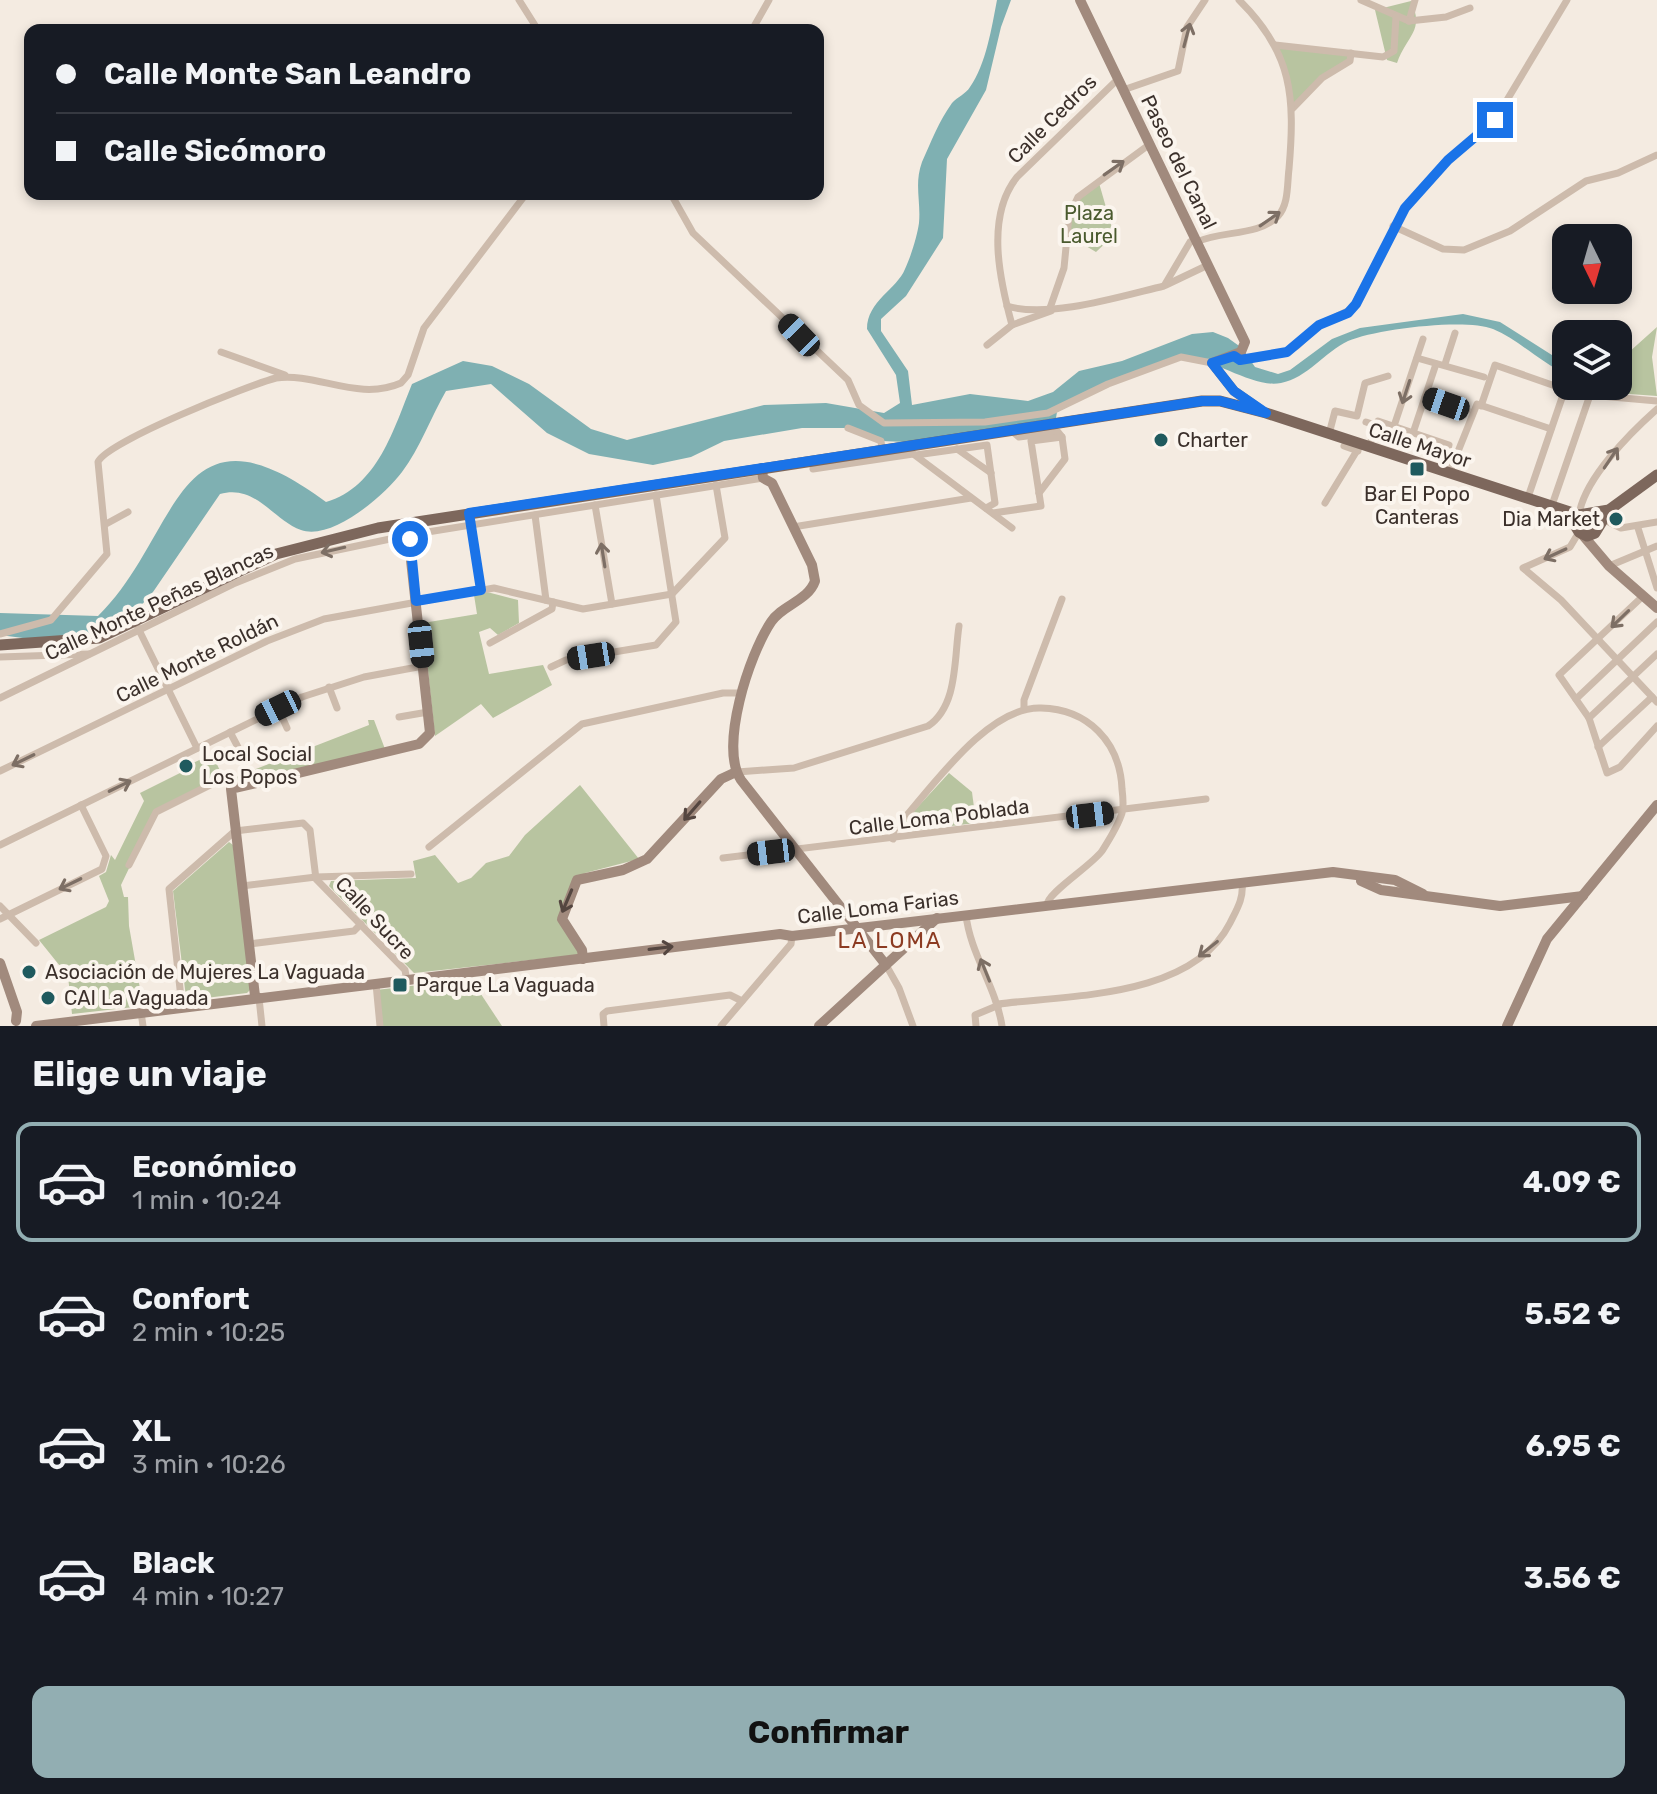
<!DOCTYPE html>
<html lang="es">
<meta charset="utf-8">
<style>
:root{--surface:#171b24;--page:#242831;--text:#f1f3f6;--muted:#9ea1a6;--line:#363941;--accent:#92aeb2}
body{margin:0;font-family:Rubik,sans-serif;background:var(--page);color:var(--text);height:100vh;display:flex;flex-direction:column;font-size:30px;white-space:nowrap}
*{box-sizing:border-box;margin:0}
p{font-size:26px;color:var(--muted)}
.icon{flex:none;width:44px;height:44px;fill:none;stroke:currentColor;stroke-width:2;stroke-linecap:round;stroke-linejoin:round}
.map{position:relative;height:1026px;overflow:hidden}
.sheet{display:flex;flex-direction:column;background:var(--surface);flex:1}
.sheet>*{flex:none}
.banner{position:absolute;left:24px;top:24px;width:800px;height:176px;border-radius:16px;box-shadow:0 4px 12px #0003;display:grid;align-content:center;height:176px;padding:0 32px;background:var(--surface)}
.needle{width:52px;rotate:175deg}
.buttons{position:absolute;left:1552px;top:224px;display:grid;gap:16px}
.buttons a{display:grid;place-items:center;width:80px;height:80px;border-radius:16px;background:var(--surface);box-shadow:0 4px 12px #0003;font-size:40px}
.end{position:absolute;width:36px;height:36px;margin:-18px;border:10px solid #1a73e8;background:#fff;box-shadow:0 0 0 4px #fff}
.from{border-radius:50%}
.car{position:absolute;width:24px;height:48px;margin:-24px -12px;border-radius:10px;box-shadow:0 0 6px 2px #0007;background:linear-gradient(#222 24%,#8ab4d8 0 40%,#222 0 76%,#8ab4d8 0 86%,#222 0)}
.banner b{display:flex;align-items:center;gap:28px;height:76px;font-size:30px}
.banner b+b{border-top:2px solid var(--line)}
.banner i{width:20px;height:20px;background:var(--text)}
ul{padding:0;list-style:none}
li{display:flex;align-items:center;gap:24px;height:120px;margin:0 16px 12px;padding:0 16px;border:4px solid transparent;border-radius:16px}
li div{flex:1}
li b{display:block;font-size:30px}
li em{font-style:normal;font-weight:700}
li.active{border-color:var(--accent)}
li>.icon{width:72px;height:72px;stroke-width:1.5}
h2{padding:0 32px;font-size:36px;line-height:96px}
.primary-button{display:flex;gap:16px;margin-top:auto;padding:16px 32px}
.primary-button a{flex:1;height:92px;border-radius:16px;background:var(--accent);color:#111;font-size:32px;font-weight:700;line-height:92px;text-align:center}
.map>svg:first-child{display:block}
.green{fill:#b8c4a0}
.water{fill:#7fb0b2}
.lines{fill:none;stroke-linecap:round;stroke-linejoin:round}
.street{stroke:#cdbbac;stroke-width:7}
.secondary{stroke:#a18a7d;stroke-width:10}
.primary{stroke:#7d675c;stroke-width:11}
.oneway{stroke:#7d6f65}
.oneway2{stroke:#544640}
.route{stroke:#1a73e8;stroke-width:10}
.poi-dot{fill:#1f5a5e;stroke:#fbf5ee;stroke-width:3}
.labels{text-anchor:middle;stroke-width:8;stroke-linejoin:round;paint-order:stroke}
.street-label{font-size:20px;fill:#3b302b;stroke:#fbf5ee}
.park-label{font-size:20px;fill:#4a5a2e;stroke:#fbf5ee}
.poi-label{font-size:20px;fill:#3b302b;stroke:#fbf5ee;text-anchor:start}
.neighbourhood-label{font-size:22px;letter-spacing:2px;fill:#8c3b22;stroke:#fbf5ee}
</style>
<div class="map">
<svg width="1657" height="1026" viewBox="0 0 1657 1026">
<rect width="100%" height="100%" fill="#f4ebe1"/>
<g class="green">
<path d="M1411,1C1425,31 1407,35 1397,63L1387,60L1375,10Z"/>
<path d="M1275,45L1351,53L1350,61L1335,69L1293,108Z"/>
<path d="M1099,183L1114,235L1096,252L1069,236L1074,203Z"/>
<path d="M1657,327L1652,357L1657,396L1588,391L1589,386H1618V362Z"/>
<path d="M487,592L518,600L519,623L498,635L490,628L479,632L489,674L543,665L552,685L493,718L481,704L435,736L423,623L477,614L474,595Z"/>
<path d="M368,720H374L385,749L245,783H214L156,812L121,885L124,897H128L129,926L143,1006L72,1014L68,976L39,940L106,907L109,901L99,876L106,872L111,855L115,860L144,801L140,793L194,766L193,763L212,754L225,781L369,725Z"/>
<path d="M949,773L972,792L976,823L901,832L902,824Z"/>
<path d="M580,785L639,859L585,873L560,909L579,951L577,955L414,973L329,886L331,881L416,878L413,861L435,855L458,883L471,878L486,863L509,856L525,835Z"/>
<path d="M229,842L233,845L251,989L247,993L189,1000L186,997L173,891Z"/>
<path d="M471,979L502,1026H380L376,990Z"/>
</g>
<path class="water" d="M997,0H1011L1001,27L986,90L947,159L943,238L906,296L881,319V331L908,371L912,405L970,394L1028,401L1053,392L1079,371L1122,361L1192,334L1213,332L1228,338L1242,348L1255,367L1278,374L1290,370L1332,339L1360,328L1463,314L1500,322L1566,364V374C1540,362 1519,340 1493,329C1466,318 1376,329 1348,341C1325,352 1307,378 1281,383C1252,389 1213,356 1181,359C1151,363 1086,398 1057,412L1056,418L907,442L881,441L848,428H802L724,441L691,457L653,465L589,454L547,433L491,384L446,391C431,417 420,448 402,472C385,495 332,541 301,530C273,520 256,484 220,494L153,592L120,629L53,642L0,635V613L98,616C181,535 175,390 326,502C378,487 394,428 412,384L463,361L492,366L529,384L591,429L627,440L764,405L826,403L884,413L900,403L896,375L867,329C867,301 897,289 905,269C911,256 917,237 919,223C921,201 914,184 922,162C931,142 939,121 952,103C957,97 966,94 970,87C986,65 992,26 997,0Z"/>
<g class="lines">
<g class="street">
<path d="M519,0L538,30"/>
<path d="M1361,0L1409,21L1415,0"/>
<path d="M1409,21L1446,17L1470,8"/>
<path d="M752,30L769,0"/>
<path d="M1275,45L1383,57L1394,51L1396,16"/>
<path d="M1123,90L1178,71L1187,27L1205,0"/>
<path d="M1293,108L1322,78L1350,61L1351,53"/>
<path d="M671,194L693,233L848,380L859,405L884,423L985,422L1048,413L1108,384L1181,357L1212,363"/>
<path d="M1393,226L1443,249L1464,250L1510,231L1586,181L1618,173L1657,155"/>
<path d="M1197,242C1221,230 1258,237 1278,216C1289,204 1287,184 1289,169C1295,97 1293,53 1239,0"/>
<path d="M1166,285L1208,265"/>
<path d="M1007,306C1048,319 1122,296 1164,286L1190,242L1196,239"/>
<path d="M1050,308L1064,268L1069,216L1078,197L1150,144"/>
<path d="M1012,325C1000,281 985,217 1017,177L1118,79"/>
<path d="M987,345L1012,325L1051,311"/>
<path d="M221,352L285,375"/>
<path d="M1234,356L1240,360L1281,354L1297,346L1319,325L1352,309L1405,208L1448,160L1495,120L1567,0"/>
<path d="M1417,358L1484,377"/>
<path d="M1445,364L1455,333"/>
<path d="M1425,397L1467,410"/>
<path d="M1481,406L1495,365L1578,394L1657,401"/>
<path d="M1366,422L1372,424"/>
<path d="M1394,426L1423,339"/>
<path d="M848,428L881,441L882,449"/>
<path d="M1012,431L1019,437L1058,432L1062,437L1065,459L1039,493"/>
<path d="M1413,433L1436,364"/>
<path d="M1329,434L1335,411L1357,416L1365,383L1388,376"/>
<path d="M908,445V450L1012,528"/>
<path d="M1344,446L1358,451"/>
<path d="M1369,447L1378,421L1449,445L1440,471"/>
<path d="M957,449L991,473"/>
<path d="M916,455L987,445L995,503L986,508"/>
<path d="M813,469L913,454"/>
<path d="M1449,474L1477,404L1551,429"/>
<path d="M1527,500L1565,389"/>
<path d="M1325,503L1361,444"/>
<path d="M595,505L612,604"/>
<path d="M1551,508L1590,395"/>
<path d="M993,513L1041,506L1031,441L1062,437"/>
<path d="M535,515L546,600"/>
<path d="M1579,515C1584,479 1630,433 1657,409"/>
<path d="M1603,519L1621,528L1657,522"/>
<path d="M470,521L481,590"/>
<path d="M106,524L128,512"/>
<path d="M793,527L971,498"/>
<path d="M1638,528L1657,588"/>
<path d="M1579,532L1570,547L1523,568L1561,600L1657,702"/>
<path d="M1609,566L1657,546"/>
<path d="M1642,597L1559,675L1589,718L1607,773L1620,767L1657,726"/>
<path d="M138,628L197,748"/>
<path d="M0,634L51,620L107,554L98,462C106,442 249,385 276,378C316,372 358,402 401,383L408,375L424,328L526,194"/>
<path d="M490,643L552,609L553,602"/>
<path d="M0,657L89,654"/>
<path d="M551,667L566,660L656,645L676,622L656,495"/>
<path d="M329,687L337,708"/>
<path d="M0,698L233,584L295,559L409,535L763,478"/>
<path d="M1576,699L1657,622"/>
<path d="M278,708L287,728"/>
<path d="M1024,709V700L1062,599"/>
<path d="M399,717L428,712"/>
<path d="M1589,718L1657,654"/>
<path d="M230,732L240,751"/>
<path d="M1598,747L1652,697"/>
<path d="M0,771L267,641L324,619L494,588L583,609L672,594L725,538L716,485"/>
<path d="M737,772L794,768L928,726C958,706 954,659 959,626"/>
<path d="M893,839L894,830C929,792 986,706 1041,708C1088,709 1120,742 1122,789C1123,797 1124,806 1122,813C1118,826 1109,840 1102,851C1091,866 1047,893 1047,905"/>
<path d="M0,845L302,697L364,677L423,666"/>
<path d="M429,847L582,724L723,693H742"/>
<path d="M723,858L1206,799"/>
<path d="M129,865L156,812L214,783"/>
<path d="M242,886L316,877L411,874"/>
<path d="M0,906L36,943"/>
<path d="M966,915C970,953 996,987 1002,1026"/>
<path d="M0,919L102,869L106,856L81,805"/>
<path d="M249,944L354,931L361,924"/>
<path d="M886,965L899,988L913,1026"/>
<path d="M376,984L380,1026"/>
<path d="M259,998L262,1026"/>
<path d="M998,1004C1070,995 1192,998 1230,923C1237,909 1244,898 1242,882"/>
<path d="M182,1007L169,889L235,831L303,823L310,830L316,879L405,970L407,981"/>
<path d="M141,1012L143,1026"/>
<path d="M604,1026L603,1014L607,1011L730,995L742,1001"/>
<path d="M721,1026L791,944L792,936"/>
<path d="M976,1026L975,1015L999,1005"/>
</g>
<g class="secondary">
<path d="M1080,0L1245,342L1241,352L1212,363L1234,391L1261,410"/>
<path d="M762,468L763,478L772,483L812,565L815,581C808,601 782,605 771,622C749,655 719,747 741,780L886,965"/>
<path d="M1581,533L1609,566L1657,608"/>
<path d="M1361,881L1381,890L1500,906L1583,896"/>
<path d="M583,959L582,950L562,919L577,880L623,870L647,859L721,779L736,772"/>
<path d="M0,963L17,1012L16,1021"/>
<path d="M259,998L255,996L231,789L419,744L430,733L407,524"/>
<path d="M36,1026L780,934L792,936L1333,872L1395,880L1423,894"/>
<path d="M819,1026L937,918"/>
<path d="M1507,1026L1547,939L1657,805"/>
</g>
<g class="primary">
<path d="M1568,514L1579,532L1587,536L1595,533L1609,510"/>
<path d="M0,645L99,638L276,554L378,528L1202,401H1220L1266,413L1579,515L1609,510L1657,475"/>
</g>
</g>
<defs><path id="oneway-shaft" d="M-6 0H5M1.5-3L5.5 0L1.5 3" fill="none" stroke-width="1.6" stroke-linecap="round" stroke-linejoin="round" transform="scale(2)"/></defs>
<g class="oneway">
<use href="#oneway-shaft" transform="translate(1187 35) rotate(-75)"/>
<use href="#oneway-shaft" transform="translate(1114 168) rotate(-35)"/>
<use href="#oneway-shaft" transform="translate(1270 219) rotate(-35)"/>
<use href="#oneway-shaft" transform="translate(1406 392) rotate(108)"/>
<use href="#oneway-shaft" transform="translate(1611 458) rotate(-56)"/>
<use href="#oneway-shaft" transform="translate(333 550) rotate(167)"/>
<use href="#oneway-shaft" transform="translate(1555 554) rotate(155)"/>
<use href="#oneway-shaft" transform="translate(603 555) rotate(-99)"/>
<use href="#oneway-shaft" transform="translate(1620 619) rotate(136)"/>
<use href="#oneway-shaft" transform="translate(23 760) rotate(154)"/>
<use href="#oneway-shaft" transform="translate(120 786) rotate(-26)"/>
<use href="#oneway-shaft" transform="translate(70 884) rotate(154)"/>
<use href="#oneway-shaft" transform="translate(1208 949) rotate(141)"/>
<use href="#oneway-shaft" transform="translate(985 970) rotate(-112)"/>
</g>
<g class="oneway2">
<use href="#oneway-shaft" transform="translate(692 811) rotate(131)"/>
<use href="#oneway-shaft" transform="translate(567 901) rotate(113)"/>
<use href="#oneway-shaft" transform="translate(661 948) rotate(-7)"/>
</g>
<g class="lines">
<path class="route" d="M410,539L416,601L481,590L469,513L1202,401H1220L1266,413L1234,391L1212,363L1234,356L1240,360L1287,352L1319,325L1348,313L1356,304L1405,208L1448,160L1495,120"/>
</g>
<g class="poi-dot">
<circle cx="1161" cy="440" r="8"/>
<rect x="1409" y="461" width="16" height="16" rx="4"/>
<circle cx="1616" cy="519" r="8"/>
<circle cx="186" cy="766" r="8"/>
<circle cx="29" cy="972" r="8"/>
<rect x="392" y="977" width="16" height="16" rx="4"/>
<circle cx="48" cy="998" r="8"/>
</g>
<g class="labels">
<g class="street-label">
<text transform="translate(1052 119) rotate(-45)" y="7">Calle Cedros</text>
<text transform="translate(1179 162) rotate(64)" y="7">Paseo del Canal</text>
<text transform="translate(1420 445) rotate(18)" y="7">Calle Mayor</text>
<text transform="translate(159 602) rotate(-25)" y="7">Calle Monte Peñas Blancas</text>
<text transform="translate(197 658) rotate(-26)" y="7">Calle Monte Roldán</text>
<text transform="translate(939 817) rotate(-7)" y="7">Calle Loma Poblada</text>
<text transform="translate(878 907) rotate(-7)" y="7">Calle Loma Farias</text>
<text transform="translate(375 918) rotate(47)" y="7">Calle Sucre</text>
</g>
<g class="park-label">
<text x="1089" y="220">Plaza<tspan x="1089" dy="23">Laurel</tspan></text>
</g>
<g class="poi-label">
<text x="1177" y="447">Charter</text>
<text x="1417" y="501" text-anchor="middle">Bar El Popo<tspan x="1417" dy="23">Canteras</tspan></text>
<text x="1600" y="526" text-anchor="end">Dia Market</text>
<text x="202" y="761">Local Social<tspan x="202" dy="23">Los Popos</tspan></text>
<text x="45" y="979">Asociación de Mujeres La Vaguada</text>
<text x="416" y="992">Parque La Vaguada</text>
<text x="64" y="1005">CAI La Vaguada</text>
</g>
<g class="neighbourhood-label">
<text x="890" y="948">LA LOMA</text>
</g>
</g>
</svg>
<div class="buttons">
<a><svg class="needle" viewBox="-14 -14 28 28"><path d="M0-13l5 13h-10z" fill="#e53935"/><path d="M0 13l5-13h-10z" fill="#9ea1a6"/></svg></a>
<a><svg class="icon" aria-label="layers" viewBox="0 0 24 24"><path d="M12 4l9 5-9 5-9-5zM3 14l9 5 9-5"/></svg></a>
</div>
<i class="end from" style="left:410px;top:539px"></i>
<i class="end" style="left:1495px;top:120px"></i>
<i class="car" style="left:799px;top:335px;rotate:316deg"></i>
<i class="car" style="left:1446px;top:404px;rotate:289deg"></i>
<i class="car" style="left:421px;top:644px;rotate:174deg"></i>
<i class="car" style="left:591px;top:656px;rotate:261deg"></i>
<i class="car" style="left:278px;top:708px;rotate:244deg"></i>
<i class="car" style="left:1090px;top:815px;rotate:83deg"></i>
<i class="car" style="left:771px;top:852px;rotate:263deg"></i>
<div class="banner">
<b><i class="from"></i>Calle Monte San Leandro</b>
<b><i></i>Calle Sicómoro</b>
</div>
</div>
<section class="sheet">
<h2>Elige un viaje</h2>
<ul>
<li class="active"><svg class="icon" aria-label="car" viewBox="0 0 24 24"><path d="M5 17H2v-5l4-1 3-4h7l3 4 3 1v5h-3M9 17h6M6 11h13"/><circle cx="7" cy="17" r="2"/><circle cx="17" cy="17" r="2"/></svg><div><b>Económico</b><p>1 min · 10:24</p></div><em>4.09 €</em></li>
<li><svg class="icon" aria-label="car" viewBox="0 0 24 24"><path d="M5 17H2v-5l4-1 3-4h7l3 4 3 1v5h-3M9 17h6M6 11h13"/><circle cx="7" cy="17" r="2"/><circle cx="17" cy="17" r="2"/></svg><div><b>Confort</b><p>2 min · 10:25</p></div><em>5.52 €</em></li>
<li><svg class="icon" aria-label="car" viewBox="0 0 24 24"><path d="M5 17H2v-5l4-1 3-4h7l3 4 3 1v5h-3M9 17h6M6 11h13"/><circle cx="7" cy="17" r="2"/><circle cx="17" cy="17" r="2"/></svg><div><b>XL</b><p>3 min · 10:26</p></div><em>6.95 €</em></li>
<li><svg class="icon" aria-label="car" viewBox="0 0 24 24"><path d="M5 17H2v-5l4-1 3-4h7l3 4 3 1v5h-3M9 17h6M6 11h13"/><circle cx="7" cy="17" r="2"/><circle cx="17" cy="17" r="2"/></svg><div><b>Black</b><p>4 min · 10:27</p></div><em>3.56 €</em></li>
</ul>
<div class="primary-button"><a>Confirmar</a></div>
</section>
